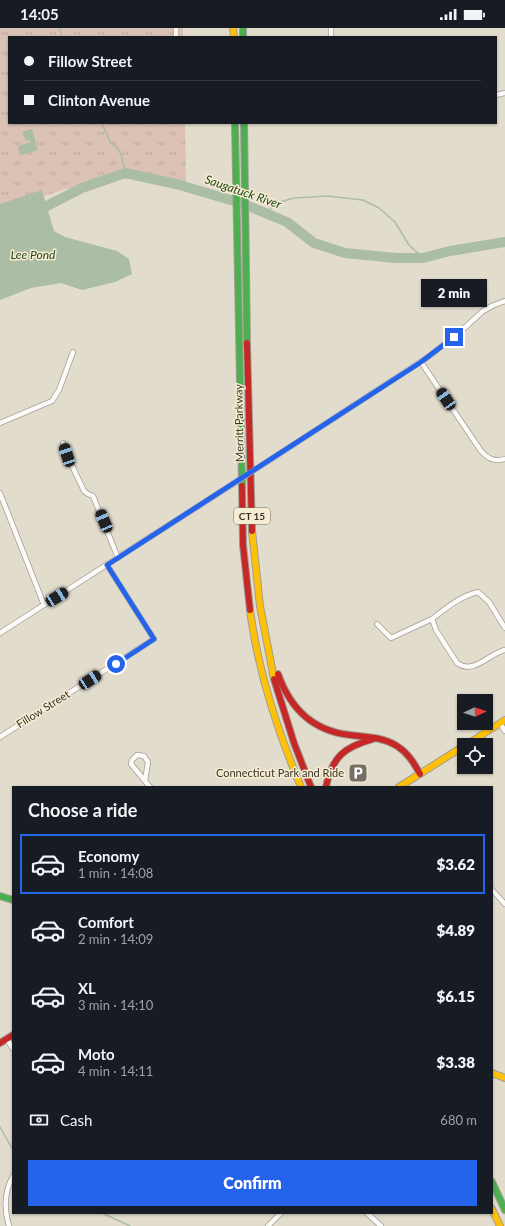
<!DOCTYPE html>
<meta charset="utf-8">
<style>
:root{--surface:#171b24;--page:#20242c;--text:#f1f3f6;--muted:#9ea1a6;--line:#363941;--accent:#2563eb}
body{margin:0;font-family:Lato,sans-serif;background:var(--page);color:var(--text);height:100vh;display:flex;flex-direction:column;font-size:15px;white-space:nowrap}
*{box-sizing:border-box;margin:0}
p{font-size:13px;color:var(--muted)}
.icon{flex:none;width:22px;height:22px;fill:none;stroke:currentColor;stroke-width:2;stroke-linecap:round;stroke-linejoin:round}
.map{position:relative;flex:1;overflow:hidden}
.details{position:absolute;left:12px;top:758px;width:481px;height:428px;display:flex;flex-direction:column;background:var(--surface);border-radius:0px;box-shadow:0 1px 3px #0004}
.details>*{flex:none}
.guide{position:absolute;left:8px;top:8px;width:489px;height:88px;border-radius:0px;box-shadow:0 1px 3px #0004;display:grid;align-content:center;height:88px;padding:0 16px;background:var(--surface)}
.needle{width:26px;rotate:86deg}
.controls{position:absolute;left:457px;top:666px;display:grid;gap:8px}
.controls a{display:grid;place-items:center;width:36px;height:36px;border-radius:0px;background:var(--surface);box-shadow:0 1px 3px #0004;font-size:20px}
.end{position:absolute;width:18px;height:18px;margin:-9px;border:5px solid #2563eb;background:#fff;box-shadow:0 0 0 2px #fff}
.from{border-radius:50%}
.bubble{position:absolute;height:28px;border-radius:0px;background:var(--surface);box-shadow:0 1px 3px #0004;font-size:13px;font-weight:800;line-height:28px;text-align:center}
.car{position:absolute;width:12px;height:24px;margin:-12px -6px;border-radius:5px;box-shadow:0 0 3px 1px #0007;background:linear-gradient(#222 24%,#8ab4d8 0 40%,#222 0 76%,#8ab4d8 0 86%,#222 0)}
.guide b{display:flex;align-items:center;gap:14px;height:38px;font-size:15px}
.guide b+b{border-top:1px solid var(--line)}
.guide i{width:10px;height:10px;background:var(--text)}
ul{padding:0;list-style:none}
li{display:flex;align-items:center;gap:12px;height:60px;margin:0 8px 6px;padding:0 8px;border:2px solid transparent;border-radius:0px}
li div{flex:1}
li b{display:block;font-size:15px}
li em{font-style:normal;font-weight:800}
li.selected{border-color:var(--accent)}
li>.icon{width:36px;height:36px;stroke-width:1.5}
h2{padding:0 16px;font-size:18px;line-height:48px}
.pay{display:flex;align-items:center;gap:10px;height:44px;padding:0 16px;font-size:15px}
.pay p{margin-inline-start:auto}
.action{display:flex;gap:8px;margin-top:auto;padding:8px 16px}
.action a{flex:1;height:46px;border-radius:0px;background:var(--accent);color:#fff;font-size:16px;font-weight:800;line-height:46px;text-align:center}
.status{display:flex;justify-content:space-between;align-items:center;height:28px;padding:0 20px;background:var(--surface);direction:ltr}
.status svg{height:11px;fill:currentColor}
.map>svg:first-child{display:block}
.park{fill:url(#park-tufts)}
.water{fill:#abbda4}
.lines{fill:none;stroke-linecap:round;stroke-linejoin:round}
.stream{stroke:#abbda4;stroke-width:1.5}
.river{stroke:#abbda4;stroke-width:10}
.street-casing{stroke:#a29e93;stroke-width:6}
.fast-casing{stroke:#a29e93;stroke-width:8}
.slow-casing{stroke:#a29e93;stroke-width:8}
.jam-casing{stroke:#a29e93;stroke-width:8}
.street{stroke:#fbfaf8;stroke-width:4.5}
.fast{stroke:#4caf50;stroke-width:6}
.slow{stroke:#ffc107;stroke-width:6}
.jam{stroke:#c62828;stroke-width:6}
.street-bridge-casing{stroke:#a29e93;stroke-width:6;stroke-linecap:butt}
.street-bridge{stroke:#fbfaf8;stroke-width:4.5}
.route{stroke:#2563eb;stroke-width:5}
.labels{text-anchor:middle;stroke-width:3;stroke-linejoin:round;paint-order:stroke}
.shield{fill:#f7edd2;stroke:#726c5d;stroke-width:1}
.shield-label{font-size:10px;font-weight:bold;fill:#39352b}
.street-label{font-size:11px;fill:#39352b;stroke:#f7edd2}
.poi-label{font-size:11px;fill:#39352b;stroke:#f7edd2;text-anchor:end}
.water-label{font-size:12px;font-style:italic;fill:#1d4820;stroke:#f7edd2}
</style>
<div class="status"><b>14:05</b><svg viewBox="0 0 49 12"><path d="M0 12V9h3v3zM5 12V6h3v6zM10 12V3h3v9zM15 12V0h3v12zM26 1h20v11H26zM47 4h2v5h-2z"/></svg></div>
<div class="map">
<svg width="505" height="1198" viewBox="0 0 505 1198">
<defs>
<pattern id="park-tufts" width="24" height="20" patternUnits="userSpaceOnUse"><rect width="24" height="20" fill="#dbc2b5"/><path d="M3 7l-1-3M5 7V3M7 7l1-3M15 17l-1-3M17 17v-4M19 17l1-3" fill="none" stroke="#bda79c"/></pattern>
</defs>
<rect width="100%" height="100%" fill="#e2dccd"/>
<path class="park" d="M0,0H183V9H9V95H185L186,156L166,151H123L65,161L45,168L11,185L0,188Z"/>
<g class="water">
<path d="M32,101L38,122L20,127L18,118L31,114L30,112L26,113L22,104Z"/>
<path d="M42,162L54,203L65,209L117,223L129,231L132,246L115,254L82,262L61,255L31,260L0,272V176Z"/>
</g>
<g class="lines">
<g class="stream">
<path d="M60,0L62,9"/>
<path d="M100,95L103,98L110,113L119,122L122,130L125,145"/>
<path d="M264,185L280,174L294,170L327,168L363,172L379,180L395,194L409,217L423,230"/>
<path d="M0,1099L13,1122"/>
<path d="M102,1185L130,1198"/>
</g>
<path class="river" d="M35,184L82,160L125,145L176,156L241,175L287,194L314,215L345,225L396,230H423L450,223L505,214"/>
<defs>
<g id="street">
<path d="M331,0V9"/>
<path d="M176,9V0"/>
<path d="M496,67L505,65"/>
<path d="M421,334L481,423C488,431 495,434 505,431"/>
<path d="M0,395L52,373L59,362L73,324"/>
<path d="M63,415L67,427L84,463L88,466L93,468L118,530"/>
<path d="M259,439L428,329L460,304L483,283L494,277L505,273"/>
<path d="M0,465L44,577"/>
<path d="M377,596L391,610L432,591"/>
<path d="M505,600L489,574L478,564C461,568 446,580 432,591L436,602L457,635C474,647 488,626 505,622"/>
<path d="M0,605L236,454"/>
<path d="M500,695L505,703"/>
<path d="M0,709L154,611L107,537"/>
<path d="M145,753L148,734L144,728L137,727L132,732L131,736L150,759"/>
<path d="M492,862L505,876"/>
<path d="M7,1011L13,1021"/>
<path d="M367,1185L381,1198"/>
<path d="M9,1198C4,1181 4,1164 13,1148"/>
<path d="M268,1198L281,1185"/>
</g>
<g id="fast">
<path d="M243,0V9"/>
<path d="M235,95L242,458"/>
<path d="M244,95L247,315"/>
<path d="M0,868L13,872"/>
<path d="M492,1154L505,1182"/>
</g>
<g id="slow">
<path d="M233,0L234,9"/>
<path d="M252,503L260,578L274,651"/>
<path d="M250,582C258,643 277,702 301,759"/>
<path d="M466,717L505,692"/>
<path d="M399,759L464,718"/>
<path d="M492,1045L505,1050"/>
<path d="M492,1181L500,1198"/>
</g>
<g id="jam">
<path d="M247,315L252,503"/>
<path d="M242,458L243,517L250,582"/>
<path d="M278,646C290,680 312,703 350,707C366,709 383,709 397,718C408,725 414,735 420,746"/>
<path d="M274,651L294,715L311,759"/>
<path d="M326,759C332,729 344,719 373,711"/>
<path d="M0,1015L13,1007"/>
</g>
</defs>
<use href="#street" class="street-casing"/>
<use href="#fast" class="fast-casing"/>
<use href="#slow" class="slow-casing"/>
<use href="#jam" class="jam-casing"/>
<use href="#street" class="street"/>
<use href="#fast" class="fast"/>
<use href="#slow" class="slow"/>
<use href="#jam" class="jam"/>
<defs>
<path id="street-bridge" d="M236,454L259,439"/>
</defs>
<use href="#street-bridge" class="street-bridge-casing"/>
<use href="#street-bridge" class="street-bridge"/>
</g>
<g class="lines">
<path class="route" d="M116,636L154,611L107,537L421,334L454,309"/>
</g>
<defs>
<symbol id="parking-square" viewBox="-11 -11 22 22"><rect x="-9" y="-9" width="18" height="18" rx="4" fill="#746f64" stroke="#f7edd2"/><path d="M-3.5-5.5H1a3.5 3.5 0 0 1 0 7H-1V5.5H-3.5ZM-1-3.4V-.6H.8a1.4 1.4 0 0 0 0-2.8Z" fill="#fff"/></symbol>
</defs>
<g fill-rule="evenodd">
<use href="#parking-square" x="347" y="734" width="22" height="22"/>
</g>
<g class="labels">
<rect class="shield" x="234" y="480" width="36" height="16" rx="3"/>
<g class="shield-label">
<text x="252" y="492">CT 15</text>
</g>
<g class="street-label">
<text transform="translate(239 395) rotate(-91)" y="4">Merritt Parkway</text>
<text transform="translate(43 681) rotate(-32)" y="4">Fillow Street</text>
</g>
<g class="poi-label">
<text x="344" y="749">Connecticut Park and Ride</text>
</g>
<g class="water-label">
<text transform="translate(243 164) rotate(19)" y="4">Saugatuck River</text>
<text x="33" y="231">Lee Pond</text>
</g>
</g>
</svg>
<div class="controls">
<a><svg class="needle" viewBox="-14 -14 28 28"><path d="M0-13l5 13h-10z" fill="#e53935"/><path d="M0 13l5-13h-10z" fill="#9ea1a6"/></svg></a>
<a><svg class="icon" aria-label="locate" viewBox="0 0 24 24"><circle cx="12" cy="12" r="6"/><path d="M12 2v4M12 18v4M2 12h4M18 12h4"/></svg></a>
</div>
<i class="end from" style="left:116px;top:636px"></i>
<i class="end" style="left:454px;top:309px"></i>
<div class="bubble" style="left:421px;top:251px;width:66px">2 min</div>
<i class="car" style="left:446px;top:371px;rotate:326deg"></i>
<i class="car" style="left:67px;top:427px;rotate:342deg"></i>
<i class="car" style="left:104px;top:493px;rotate:337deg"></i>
<i class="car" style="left:57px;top:569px;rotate:58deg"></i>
<i class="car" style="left:90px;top:652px;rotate:57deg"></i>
<div class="guide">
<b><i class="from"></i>Fillow Street</b>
<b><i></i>Clinton Avenue</b>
</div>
<section class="details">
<h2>Choose a ride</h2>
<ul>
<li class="selected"><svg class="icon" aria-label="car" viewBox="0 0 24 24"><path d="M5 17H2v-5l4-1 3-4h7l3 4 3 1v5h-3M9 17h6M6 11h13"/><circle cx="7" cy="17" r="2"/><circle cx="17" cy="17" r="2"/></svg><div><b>Economy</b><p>1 min · 14:08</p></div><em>$3.62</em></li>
<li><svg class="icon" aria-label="car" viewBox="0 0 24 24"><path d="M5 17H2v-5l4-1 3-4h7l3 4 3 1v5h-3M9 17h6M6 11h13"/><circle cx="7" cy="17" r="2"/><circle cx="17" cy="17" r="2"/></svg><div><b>Comfort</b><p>2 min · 14:09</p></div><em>$4.89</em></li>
<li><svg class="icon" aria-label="car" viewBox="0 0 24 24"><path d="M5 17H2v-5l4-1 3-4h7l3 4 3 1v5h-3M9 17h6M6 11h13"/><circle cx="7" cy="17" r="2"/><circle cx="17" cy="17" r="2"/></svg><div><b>XL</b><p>3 min · 14:10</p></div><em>$6.15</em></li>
<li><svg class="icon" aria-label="car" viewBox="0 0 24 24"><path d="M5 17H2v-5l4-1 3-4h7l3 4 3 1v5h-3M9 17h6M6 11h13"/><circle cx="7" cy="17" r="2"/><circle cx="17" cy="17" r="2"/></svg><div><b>Moto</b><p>4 min · 14:11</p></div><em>$3.38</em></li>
</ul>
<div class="pay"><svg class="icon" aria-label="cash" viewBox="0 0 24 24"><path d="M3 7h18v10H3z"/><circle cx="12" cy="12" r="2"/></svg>Cash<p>680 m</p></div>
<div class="action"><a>Confirm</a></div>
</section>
</div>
